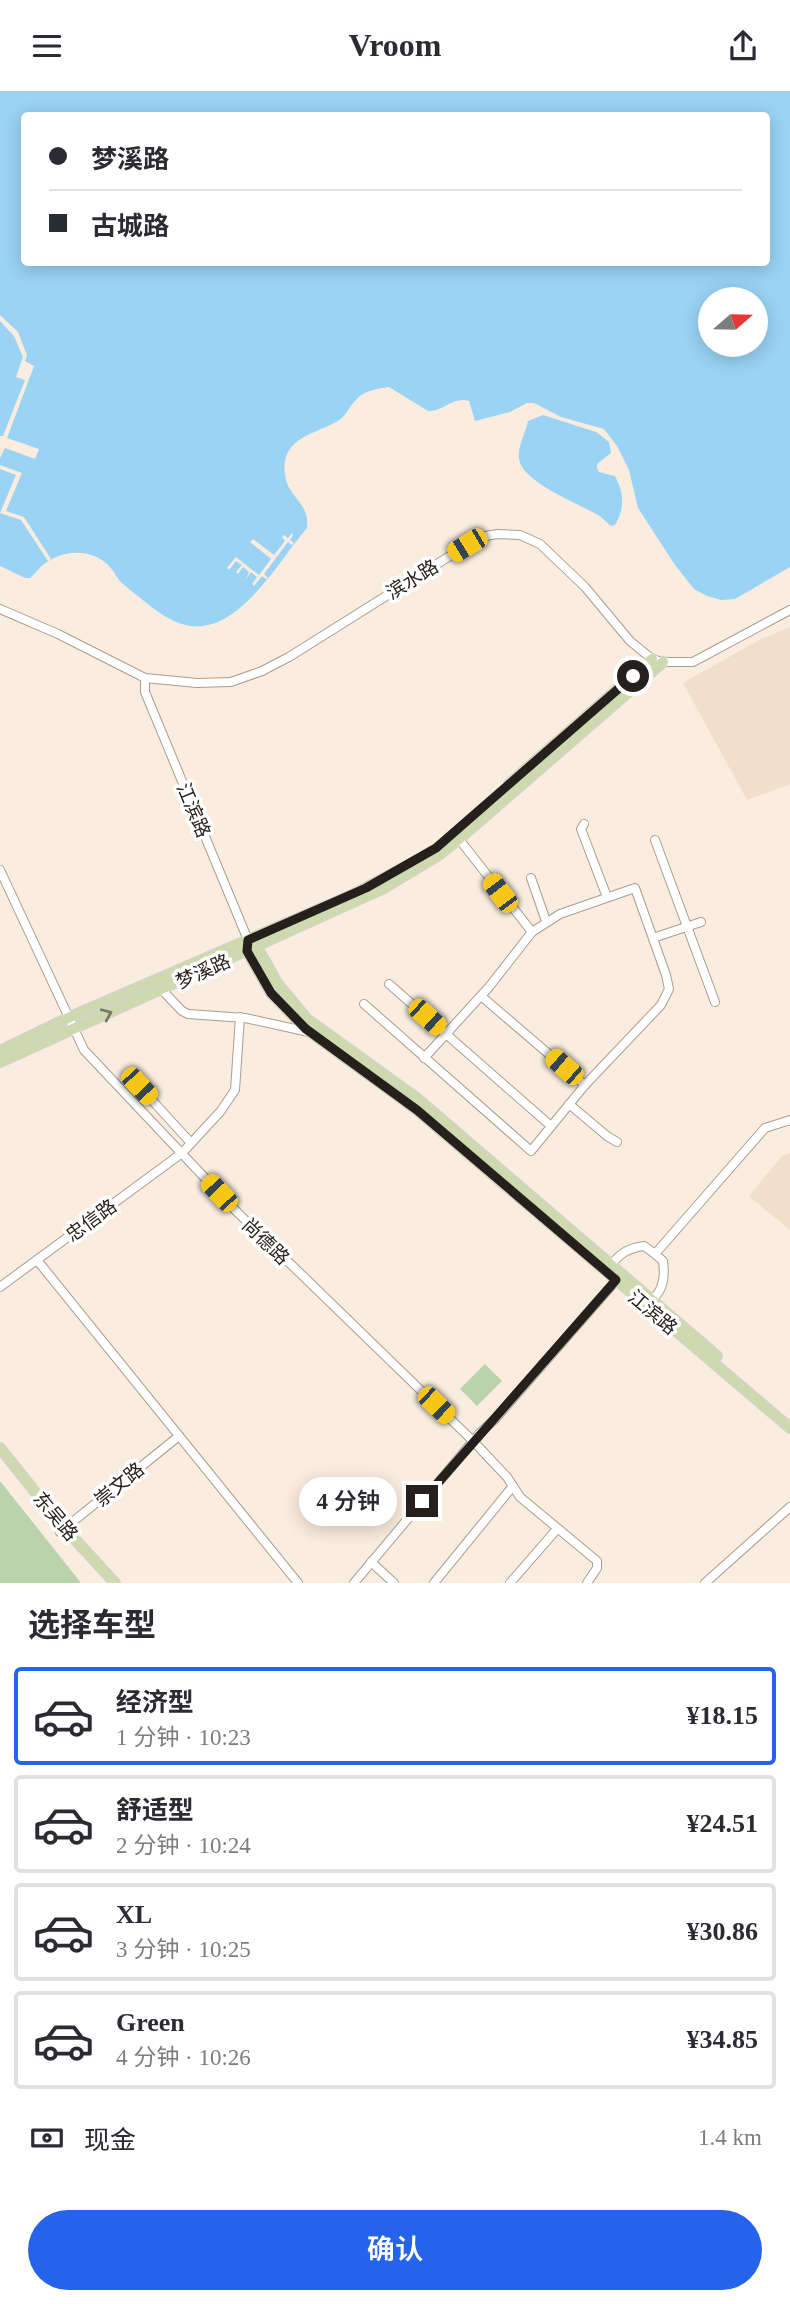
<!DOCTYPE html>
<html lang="zh">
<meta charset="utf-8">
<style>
:root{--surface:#fff;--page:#f7f7f7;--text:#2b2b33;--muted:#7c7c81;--line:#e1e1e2;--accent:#2563eb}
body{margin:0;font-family:"Times New Roman","Noto Sans SC",serif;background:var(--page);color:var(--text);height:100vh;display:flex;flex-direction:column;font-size:26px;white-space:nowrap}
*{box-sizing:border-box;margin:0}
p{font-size:23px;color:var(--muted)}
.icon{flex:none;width:38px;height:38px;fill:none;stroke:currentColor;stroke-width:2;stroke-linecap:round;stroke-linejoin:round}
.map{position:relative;height:1492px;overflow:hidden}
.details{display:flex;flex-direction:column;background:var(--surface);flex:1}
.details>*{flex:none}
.guide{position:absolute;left:21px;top:21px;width:749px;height:154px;border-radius:7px;box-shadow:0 4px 18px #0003;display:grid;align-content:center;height:154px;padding:0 28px;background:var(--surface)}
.needle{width:46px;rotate:70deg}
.tools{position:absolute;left:698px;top:196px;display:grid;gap:14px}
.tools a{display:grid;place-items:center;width:70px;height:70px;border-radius:50%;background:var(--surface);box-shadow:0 4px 18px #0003;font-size:35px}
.end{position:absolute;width:32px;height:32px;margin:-16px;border:9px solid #25201b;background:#fff;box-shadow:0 0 0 4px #fff}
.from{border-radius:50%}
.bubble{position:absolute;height:49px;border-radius:24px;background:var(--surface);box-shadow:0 4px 18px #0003;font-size:23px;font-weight:600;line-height:49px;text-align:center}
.car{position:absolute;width:21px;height:42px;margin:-21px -10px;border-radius:9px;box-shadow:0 0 5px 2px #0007;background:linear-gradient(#f5c518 24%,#345 0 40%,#f5c518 0 76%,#345 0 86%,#f5c518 0)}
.guide b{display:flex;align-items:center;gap:24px;height:66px;font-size:26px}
.guide b+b{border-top:2px solid var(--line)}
.guide i{width:18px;height:18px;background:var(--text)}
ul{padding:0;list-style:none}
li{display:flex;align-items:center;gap:21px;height:98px;margin:0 14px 10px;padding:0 14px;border:4px solid var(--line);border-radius:7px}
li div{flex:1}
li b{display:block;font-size:26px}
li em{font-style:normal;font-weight:600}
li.current{border-color:var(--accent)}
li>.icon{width:63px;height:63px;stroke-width:1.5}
h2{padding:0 28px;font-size:32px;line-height:84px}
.pay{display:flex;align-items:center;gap:18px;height:77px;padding:0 28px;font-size:26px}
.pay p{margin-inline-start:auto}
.action{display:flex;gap:14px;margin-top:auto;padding:14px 28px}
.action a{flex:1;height:80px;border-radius:42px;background:var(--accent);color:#fff;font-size:28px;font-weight:600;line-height:80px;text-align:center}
header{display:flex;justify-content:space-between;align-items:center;height:91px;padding:0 28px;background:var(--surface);font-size:32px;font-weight:600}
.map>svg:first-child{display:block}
.built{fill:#f1decb}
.green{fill:#bad3ad}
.water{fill:#9ad3f4;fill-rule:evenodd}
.pier{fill:#faeddf}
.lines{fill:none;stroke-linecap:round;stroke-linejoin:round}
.minor-casing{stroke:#a99d91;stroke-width:10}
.major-casing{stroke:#d3d2d1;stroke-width:12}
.minor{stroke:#fff;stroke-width:8}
.major{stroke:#ced9b0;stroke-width:10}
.oneway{stroke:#7a7c66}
.route{stroke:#25201b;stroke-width:9}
.labels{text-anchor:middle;stroke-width:7;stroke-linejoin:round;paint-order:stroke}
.street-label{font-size:19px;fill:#25201b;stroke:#fff}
</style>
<header><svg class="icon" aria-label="menu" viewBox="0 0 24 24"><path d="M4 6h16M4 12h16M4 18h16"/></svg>Vroom<svg class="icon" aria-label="share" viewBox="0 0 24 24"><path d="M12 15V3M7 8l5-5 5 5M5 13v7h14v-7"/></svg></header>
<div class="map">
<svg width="790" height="1492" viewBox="0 0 790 1492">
<rect width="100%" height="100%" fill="#faeddf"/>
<g class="built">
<path d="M790,536V693L747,709L683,592L759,549Z"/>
<path d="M790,1062V1139L749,1105L782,1065Z"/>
</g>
<g class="green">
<path d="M485,1273L502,1290L477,1315L460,1298Z"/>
<path d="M0,1390L81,1492H0Z"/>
</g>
<g class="water">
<path d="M0,0H790V476L735,508L721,509L707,505L694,498L675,474L638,417L629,379L617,355L604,338L561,326L534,312H527L510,321L475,330L469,310C452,305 444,321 428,320L389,296C377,298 363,299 355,310C350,315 347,322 342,327C322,343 279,343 285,384C288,407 310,411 307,437C278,470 236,550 182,533C162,527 141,507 124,494C118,489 115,482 110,476C94,458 66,458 47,471C40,475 36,482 30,487H25L0,475ZM24,24H766V172H24ZM710,208H756V254H710Z"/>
<path d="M543,324L596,341L609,351L611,362L597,373V377L599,381L615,385C624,401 625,418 615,434L611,435C606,431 603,427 598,424C578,412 523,392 519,368C517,356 526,341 528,330Z"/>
</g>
<g class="pier">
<path d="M0,224L18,241L27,264L25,270L34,275L7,347L39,358L35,368L5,357L0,367V345H3L25,289L16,286L23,266L14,245L0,230Z"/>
<path d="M0,374L22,382L6,420L24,426L51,468L48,470L21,429L0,422L16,384L0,378Z"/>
<path d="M292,442L293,444L290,449L294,452L292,454L288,451L264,483L268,487L266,488L262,485L254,495L252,493L257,486L251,481L246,488L249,481L243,476L238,483L236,481L242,474L236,470L229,479L227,477L236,466L259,484L271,468L250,451L253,448L274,464L285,450L282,446L284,444L288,447Z"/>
</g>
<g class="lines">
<defs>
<g id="minor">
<path d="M0,518L58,543L145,587L197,592L231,591L262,580L289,566L480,446L497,443L520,444L540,453L585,496L630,550L652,568L663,571H693L790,519"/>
<path d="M145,587V601L248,849"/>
<path d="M584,733L581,738L607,806"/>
<path d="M455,743L532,841"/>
<path d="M655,749L715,911"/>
<path d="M0,779L84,959L238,1122L473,1350L507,1386L520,1406L597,1470V1477L587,1492"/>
<path d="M531,787L546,830"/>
<path d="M653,847L701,831"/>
<path d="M389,893L551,1035"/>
<path d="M162,899L182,920L188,923L245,927L309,941"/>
<path d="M364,913L531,1060L585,994L481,905"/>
<path d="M424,967L489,896L532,841L560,823L635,797L666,884L669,898L661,914L585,994"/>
<path d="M139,995L191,1052"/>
<path d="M569,1013L607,1045L617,1051"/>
<path d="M37,1169L298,1492"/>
<path d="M611,1174C620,1162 629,1157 644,1155L655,1163L765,1037L790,1029"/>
<path d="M0,1196L182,1062L220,1021L235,999L240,926"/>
<path d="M652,1209C664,1198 665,1185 663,1170L655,1163"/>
<path d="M60,1441L179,1345"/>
<path d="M371,1471L394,1492"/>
<path d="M354,1492L479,1343L496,1327L620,1185"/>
<path d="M434,1492L513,1395"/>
<path d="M510,1492L557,1438"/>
<path d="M705,1492L790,1416"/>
</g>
<g id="major">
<path d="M509,693L652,568"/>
<path d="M253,853L257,856L277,892L307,928L418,1008L717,1265"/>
<path d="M248,856L247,860L271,902L306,938L417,1019L790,1337"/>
<path d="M0,960L70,926L352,804L416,770"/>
<path d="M0,971L384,797L440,763L459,748L663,571"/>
<path d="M0,1357L60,1432L115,1492"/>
</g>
</defs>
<use href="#minor" class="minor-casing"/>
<use href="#major" class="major-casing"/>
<use href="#minor" class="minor"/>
<use href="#major" class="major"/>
</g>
<defs><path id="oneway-chevron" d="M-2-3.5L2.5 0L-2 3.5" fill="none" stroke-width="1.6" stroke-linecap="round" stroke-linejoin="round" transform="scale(1.75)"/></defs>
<use class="oneway" href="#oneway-chevron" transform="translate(107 923) rotate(-23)"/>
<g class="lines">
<path class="route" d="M422,1410L616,1189L417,1019L306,938L271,902L247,860L248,849L366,797L436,757L633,585"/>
</g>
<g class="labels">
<g class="street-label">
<text transform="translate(412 488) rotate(-32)" y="7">滨水路</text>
<text transform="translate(194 719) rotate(67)" y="7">江滨路</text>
<text transform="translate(203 880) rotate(-24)" y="7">梦溪路</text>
<text transform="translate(91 1129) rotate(-36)" y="7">忠信路</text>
<text transform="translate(266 1150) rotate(44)" y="7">尚德路</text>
<text transform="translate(653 1221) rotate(40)" y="7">江滨路</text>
<text transform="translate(119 1393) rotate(-39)" y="7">崇文路</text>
<text transform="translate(56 1425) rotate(50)" y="7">东吴路</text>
</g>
</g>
</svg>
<div class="tools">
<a><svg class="needle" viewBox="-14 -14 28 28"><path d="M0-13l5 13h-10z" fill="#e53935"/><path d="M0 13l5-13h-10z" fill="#7c7c81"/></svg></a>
</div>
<i class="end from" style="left:633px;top:585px"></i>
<i class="end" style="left:422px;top:1410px"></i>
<div class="bubble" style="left:299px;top:1386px;width:98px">4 分钟</div>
<i class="car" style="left:467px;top:454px;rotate:239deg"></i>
<i class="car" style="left:500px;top:802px;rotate:323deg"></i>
<i class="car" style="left:427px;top:926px;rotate:132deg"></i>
<i class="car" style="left:564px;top:976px;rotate:311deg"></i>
<i class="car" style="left:139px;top:995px;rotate:137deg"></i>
<i class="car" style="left:219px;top:1102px;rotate:317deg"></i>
<i class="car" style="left:436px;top:1314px;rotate:134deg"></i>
<div class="guide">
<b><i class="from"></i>梦溪路</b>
<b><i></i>古城路</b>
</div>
</div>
<section class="details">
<h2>选择车型</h2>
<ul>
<li class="current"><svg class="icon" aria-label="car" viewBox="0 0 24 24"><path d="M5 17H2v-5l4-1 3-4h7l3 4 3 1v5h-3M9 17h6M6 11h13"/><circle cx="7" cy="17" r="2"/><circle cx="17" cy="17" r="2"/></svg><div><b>经济型</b><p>1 分钟 · 10:23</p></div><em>¥18.15</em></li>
<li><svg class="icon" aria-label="car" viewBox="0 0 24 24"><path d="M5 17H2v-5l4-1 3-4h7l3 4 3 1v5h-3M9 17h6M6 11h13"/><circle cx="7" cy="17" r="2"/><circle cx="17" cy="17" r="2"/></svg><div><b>舒适型</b><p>2 分钟 · 10:24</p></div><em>¥24.51</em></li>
<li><svg class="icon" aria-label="car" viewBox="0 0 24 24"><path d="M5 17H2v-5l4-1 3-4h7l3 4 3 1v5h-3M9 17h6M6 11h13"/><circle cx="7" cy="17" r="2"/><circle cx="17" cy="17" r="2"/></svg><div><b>XL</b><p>3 分钟 · 10:25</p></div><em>¥30.86</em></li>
<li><svg class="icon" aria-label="car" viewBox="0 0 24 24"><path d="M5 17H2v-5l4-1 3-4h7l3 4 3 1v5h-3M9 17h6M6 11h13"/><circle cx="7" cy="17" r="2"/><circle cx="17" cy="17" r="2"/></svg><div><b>Green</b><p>4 分钟 · 10:26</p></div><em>¥34.85</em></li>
</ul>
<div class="pay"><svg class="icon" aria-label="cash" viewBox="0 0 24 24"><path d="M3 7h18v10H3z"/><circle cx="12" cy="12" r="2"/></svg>现金<p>1.4 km</p></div>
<div class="action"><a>确认</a></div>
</section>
